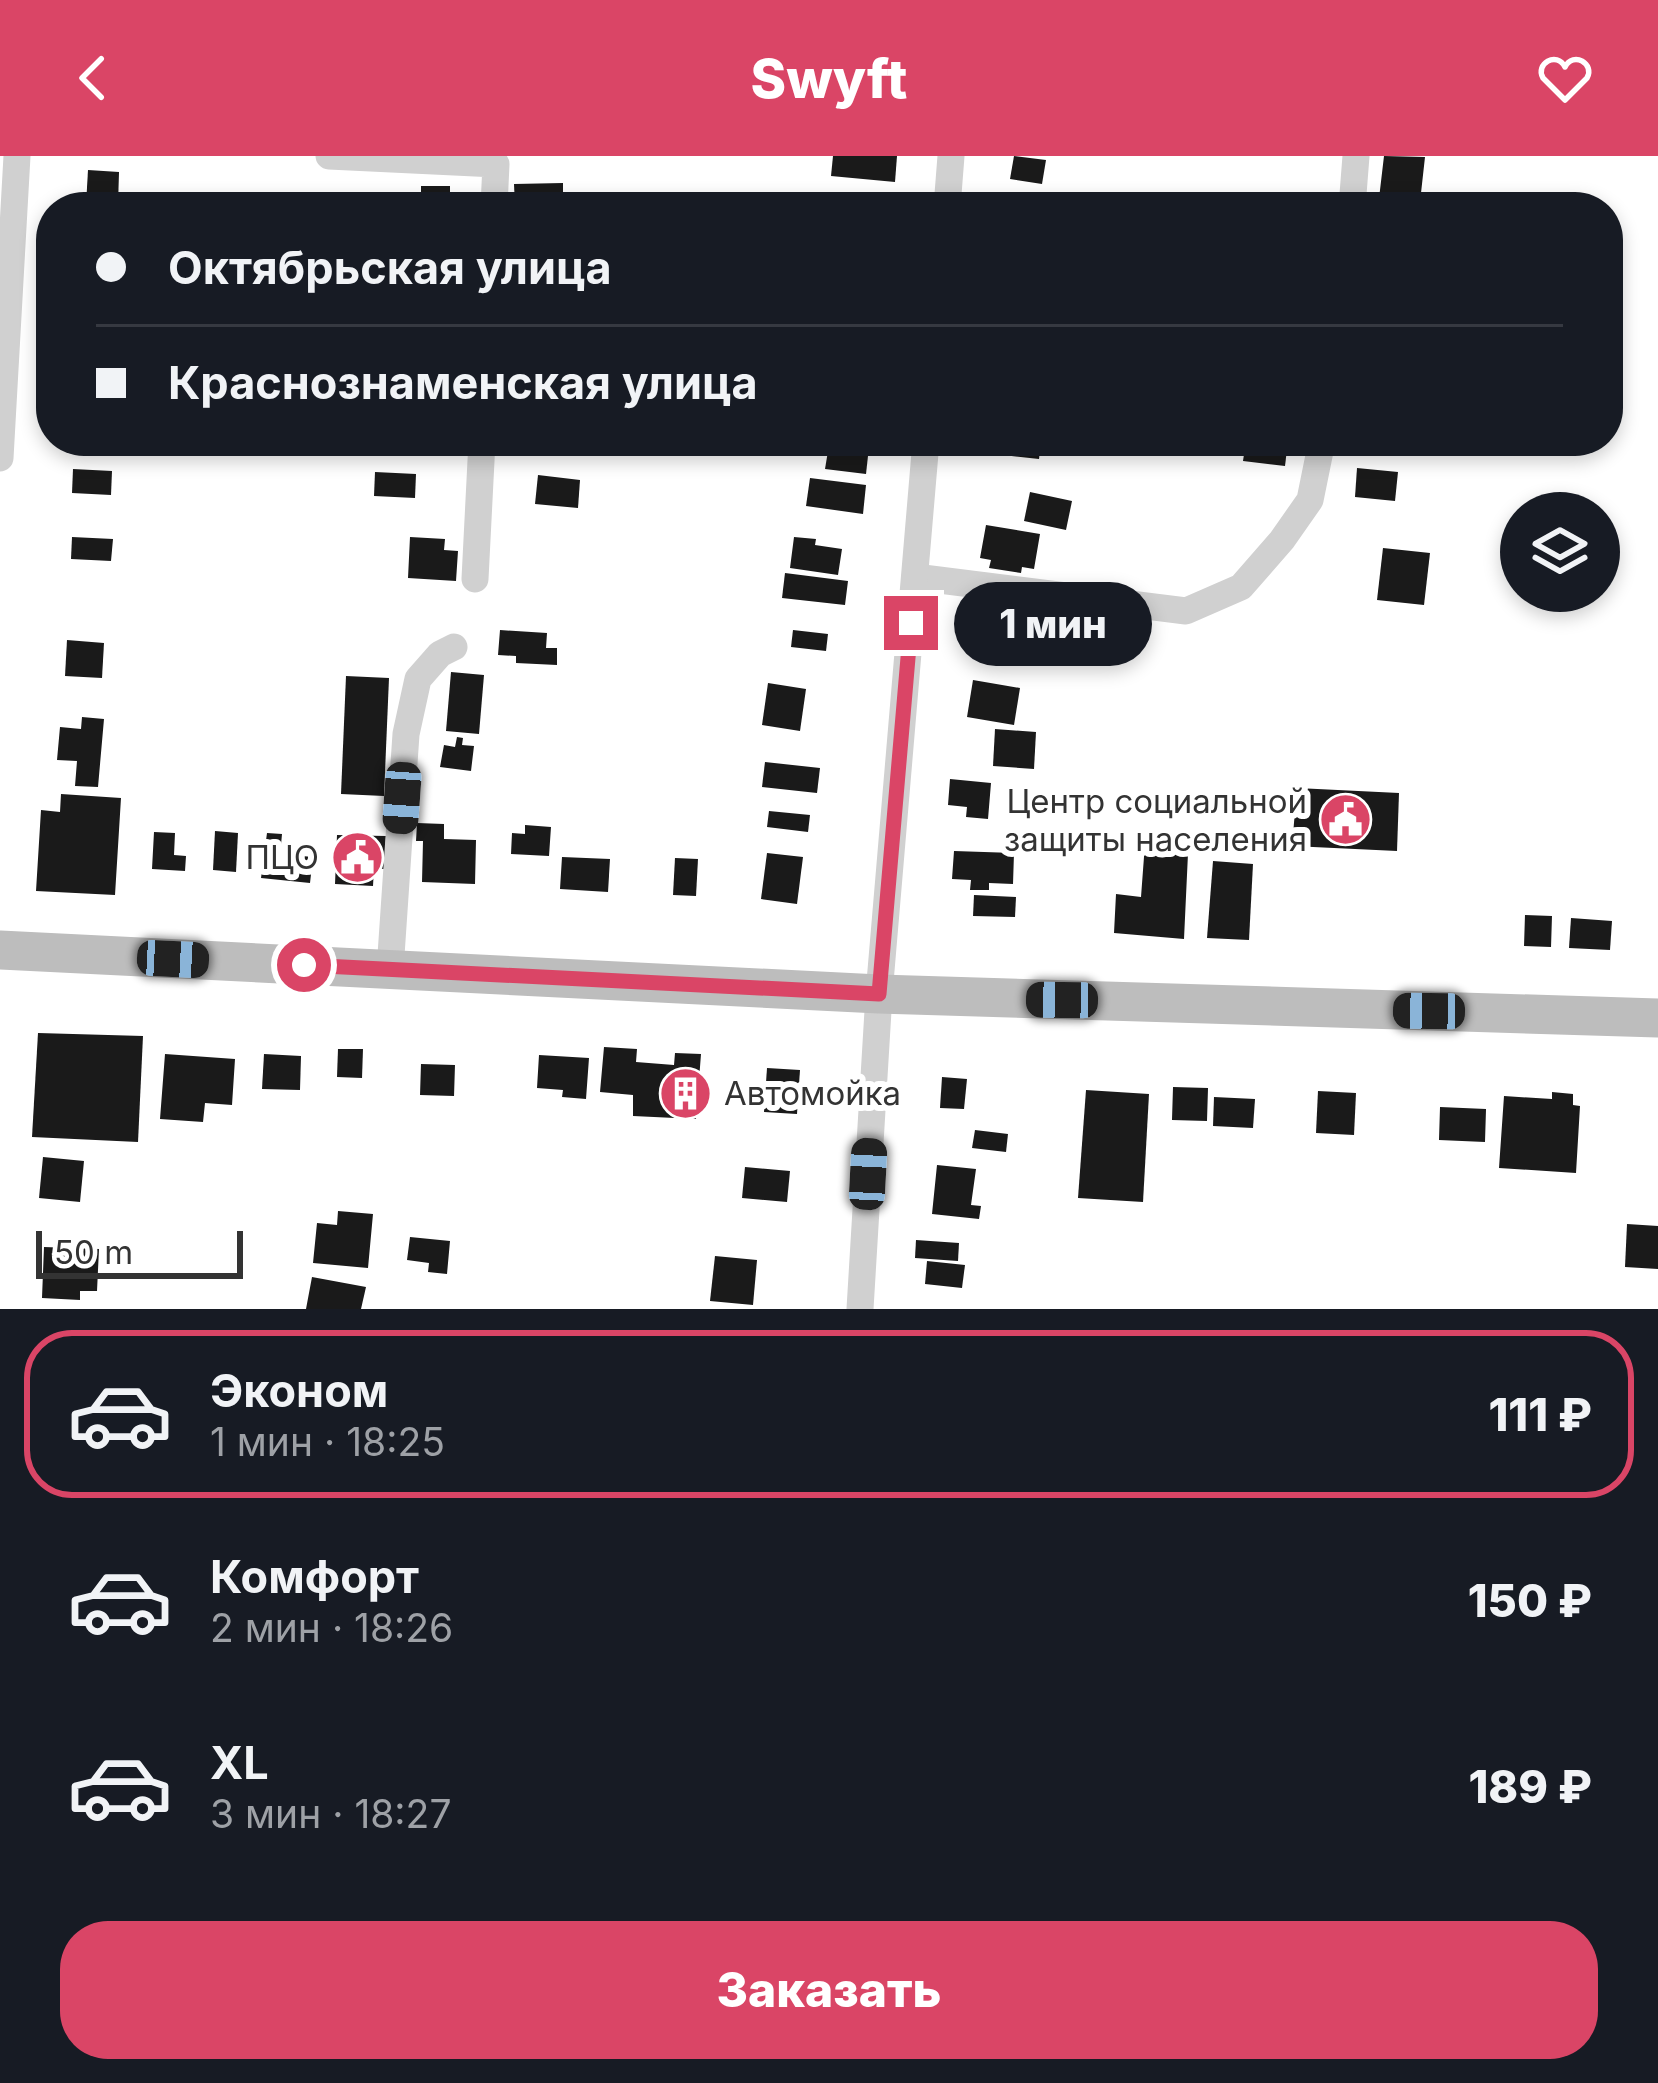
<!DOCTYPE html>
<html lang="ru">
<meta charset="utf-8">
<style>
:root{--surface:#171b24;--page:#242831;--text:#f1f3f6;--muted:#9ea1a6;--line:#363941;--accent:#da4566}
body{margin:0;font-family:Inter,sans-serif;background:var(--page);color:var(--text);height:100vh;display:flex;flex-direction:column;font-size:45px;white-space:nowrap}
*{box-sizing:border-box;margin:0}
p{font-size:39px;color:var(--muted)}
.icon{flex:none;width:66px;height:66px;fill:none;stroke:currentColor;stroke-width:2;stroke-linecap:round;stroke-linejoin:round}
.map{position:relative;height:1153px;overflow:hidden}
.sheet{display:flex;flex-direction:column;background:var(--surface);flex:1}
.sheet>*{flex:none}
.banner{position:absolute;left:36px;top:36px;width:1587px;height:264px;border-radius:48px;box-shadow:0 6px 18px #0003;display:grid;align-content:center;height:264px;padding:0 60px;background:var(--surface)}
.buttons{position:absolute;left:1500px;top:336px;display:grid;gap:24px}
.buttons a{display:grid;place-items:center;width:120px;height:120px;border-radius:50%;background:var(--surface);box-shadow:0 6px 18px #0003;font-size:60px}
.scale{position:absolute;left:36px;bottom:30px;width:207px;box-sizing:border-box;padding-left:12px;border:6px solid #333;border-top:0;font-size:33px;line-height:42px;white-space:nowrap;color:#333;-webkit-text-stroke:9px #fff;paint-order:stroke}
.end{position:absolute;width:54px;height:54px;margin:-27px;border:15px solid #da4566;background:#fff;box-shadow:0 0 0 6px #fff}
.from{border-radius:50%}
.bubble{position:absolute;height:84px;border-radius:42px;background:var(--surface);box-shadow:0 6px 18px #0003;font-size:39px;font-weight:800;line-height:84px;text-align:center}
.car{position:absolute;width:36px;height:72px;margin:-36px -18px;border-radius:15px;box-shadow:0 0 9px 3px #0007;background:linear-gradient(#222 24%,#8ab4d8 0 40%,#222 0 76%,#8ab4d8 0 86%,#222 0)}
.banner b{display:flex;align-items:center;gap:42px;height:114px;font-size:45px}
.banner b+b{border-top:3px solid var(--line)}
.banner i{width:30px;height:30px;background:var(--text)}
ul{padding:21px 0 0;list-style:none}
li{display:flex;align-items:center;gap:36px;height:168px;margin:0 24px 18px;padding:0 36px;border:6px solid transparent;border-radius:48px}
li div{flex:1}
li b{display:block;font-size:45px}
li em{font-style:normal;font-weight:800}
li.active{border-color:var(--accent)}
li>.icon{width:108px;height:108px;stroke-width:1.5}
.primary-button{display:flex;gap:24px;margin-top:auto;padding:24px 60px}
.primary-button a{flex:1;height:138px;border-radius:48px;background:var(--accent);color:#fff;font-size:48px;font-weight:800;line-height:138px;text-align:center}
header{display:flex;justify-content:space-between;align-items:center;height:156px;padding:0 60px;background:var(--accent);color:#fff;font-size:54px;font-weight:800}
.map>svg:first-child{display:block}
.building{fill:#1a1a1a}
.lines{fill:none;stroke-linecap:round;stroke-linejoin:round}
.minor{stroke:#d0d0d0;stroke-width:27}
.secondary{stroke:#bdbdbd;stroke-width:39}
.route{stroke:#da4566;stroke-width:15}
.labels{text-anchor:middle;stroke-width:12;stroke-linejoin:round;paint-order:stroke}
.poi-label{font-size:33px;fill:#333;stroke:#fff;text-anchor:end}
</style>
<header><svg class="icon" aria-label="back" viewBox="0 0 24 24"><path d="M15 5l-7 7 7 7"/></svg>Swyft<svg class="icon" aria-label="heart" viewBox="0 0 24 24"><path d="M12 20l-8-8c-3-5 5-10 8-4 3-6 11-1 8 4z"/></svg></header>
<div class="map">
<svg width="1658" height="1153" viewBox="0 0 1658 1153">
<rect width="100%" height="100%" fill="#fff"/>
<g class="building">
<path d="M833,0H897L895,26L831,20Z"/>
<path d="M1014,0L1046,4L1042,28L1010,23Z"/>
<path d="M1384,0L1425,1L1421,37L1434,38L1432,51H1378Z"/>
<path d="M88,14L119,16L118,50L86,49Z"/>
<path d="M563,27V51H515L514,28Z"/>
<rect x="421" y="30" width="29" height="19"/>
<path d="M1018,40L1070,45L1069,51H1017Z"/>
<path d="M60,285H104L103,295L59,292Z"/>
<path d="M995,285H1041L1039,303L994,298Z"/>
<path d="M1246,285H1288L1285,310L1243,305Z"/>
<path d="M828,295L868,300L866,318L825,313Z"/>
<path d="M1357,312L1398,316L1395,345L1355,341Z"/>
<path d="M73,313L112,315L111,339L72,337Z"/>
<path d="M375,316L416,318L415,342L374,340Z"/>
<path d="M538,319L580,324L578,352L535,348Z"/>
<path d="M810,322L866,329L863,358L806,350Z"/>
<path d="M1030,336L1072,345L1066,374L1024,365Z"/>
<path d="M986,369L1040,378L1034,413L1022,411L1021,417L989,412L991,404L980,402Z"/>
<path d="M72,381L113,383L111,405L71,403Z"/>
<path d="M410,381L445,383L444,394L458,395L456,425L408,422Z"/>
<path d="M794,381L816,383L815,389L842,393L838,419L790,412Z"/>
<path d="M1383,392L1430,397L1424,449L1377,444Z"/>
<path d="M785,417L848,425L845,449L782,442Z"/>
<path d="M976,452L1010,457L1006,485L972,479Z"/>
<path d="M500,474L547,477L546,492H557V509L516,507V500L498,499Z"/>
<path d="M793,474L828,478L826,495L791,491Z"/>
<path d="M67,484L104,487L102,522L65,520Z"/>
<path d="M451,516L484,519L479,578L446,575Z"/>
<path d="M346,520L389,522L384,640L341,638Z"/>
<path d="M973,524L1020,532L1014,569L967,561Z"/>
<path d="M768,527L806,533L800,575L762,569Z"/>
<path d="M82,561L104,563L98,631L75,630L77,605L57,604L60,571L81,573Z"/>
<path d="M995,573L1036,576L1034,613L993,610Z"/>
<path d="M457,581L463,582L462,589L474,590L471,615L440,611L444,589L455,591Z"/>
<path d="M765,606L820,612L817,637L762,631Z"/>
<path d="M950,623L991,627L988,663L966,661L967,651L948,649Z"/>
<path d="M1297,632L1399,637L1397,695L1292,690Z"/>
<path d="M61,638L121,642L115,739L36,735L41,654L60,656Z"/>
<path d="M769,655L810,659L808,676L767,671Z"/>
<path d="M417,667L444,668V683L476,684L475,728L422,726L423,685H416Z"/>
<path d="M525,669L551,671L549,700L511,698L512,677L525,678Z"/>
<path d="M1146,674L1189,676L1184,783L1114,777L1116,738L1141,741Z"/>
<path d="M215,675L238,677L236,716L213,714Z"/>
<path d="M154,676L175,677L174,699L186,700L185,715L152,713Z"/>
<path d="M267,677L282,678L281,689L303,691L302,700L313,701L310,727L261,722Z"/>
<path d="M337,679L386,680L384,713L374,712L373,730L335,728Z"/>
<path d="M954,695L1014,697L1013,728L989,727V734H970L971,724L952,723Z"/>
<path d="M767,697L803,701L797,748L761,743Z"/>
<path d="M562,701L610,703L608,736L560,733Z"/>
<path d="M675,702L698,703L696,740L673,739Z"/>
<path d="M1213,705L1253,708L1249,784L1207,782Z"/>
<path d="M974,739L1016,741L1015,761L973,760Z"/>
<path d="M1525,759L1552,760L1551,791L1524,790Z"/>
<path d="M1571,762L1612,765L1610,794L1569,792Z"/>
<path d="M38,877L143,880L138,986L32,981Z"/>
<path d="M604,891L637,893L636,906L674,909L675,897L701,898L696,963L633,960V939L600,936Z"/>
<path d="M338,893H363L362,922L337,921Z"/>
<path d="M165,898L235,903L232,949L205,947L203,966L160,963Z"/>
<path d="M264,898L301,900L300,934L262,933Z"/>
<path d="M539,899L589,902L586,943L562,941L563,934L537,932Z"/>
<path d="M421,908L455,909L454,940L420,939Z"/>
<path d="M767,912L800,914L797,958L764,956Z"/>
<path d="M942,921L967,923L964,953L940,952Z"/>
<path d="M1173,931L1208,932L1207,965L1172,964Z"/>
<path d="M1086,934L1149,938L1143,1046L1078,1042Z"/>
<path d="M1318,935L1356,937L1354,979L1316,977Z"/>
<path d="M1552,936L1573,938V949L1580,950L1576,1017L1499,1012L1504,940L1552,943Z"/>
<path d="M1214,941L1255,943L1253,972L1213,970Z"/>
<path d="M1440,951L1486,953L1485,986L1439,984Z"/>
<path d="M975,974L1008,978L1006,996L972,992Z"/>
<path d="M43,1001L84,1005L80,1046L39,1042Z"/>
<path d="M937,1009L976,1013L971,1049L981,1050L979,1063L932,1058Z"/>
<path d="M745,1011L790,1015L787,1046L742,1042Z"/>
<path d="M338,1055L373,1058L368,1112L313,1107L317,1067L337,1069Z"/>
<path d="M1627,1068L1658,1070V1113L1625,1111Z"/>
<path d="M410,1081L450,1085L447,1118L428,1116L429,1107L407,1104Z"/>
<path d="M916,1084L959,1087L958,1105L915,1102Z"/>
<path d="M44,1091L99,1093L97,1135H80V1144L42,1142Z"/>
<path d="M715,1100L757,1104L753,1149L710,1145Z"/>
<path d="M927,1105L965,1109L962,1132L925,1128Z"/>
<path d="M312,1121L366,1131L361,1153H306Z"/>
</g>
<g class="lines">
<g class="minor">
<path d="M329,0L496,8L494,51"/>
<path d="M947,51L951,0"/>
<path d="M1352,51L1356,0"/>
<path d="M0,302L17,0"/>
<path d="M915,421L1186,455L1241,431L1282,384L1310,344L1322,285"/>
<path d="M475,423L482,285"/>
<path d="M390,814L406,578L418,523L440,498L454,491"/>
<path d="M860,1153L879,838L926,285"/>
</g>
<path class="secondary" d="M0,794L879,838L1658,862"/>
</g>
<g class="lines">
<path class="route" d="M304,809L879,838L911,467"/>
</g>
<defs>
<symbol id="civic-disc" viewBox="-11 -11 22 22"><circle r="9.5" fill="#da4566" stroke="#fff"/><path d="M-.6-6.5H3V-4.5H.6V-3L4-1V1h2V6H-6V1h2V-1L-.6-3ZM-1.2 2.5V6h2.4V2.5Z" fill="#fff"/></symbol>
<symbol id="building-disc" viewBox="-11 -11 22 22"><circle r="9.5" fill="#da4566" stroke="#fff"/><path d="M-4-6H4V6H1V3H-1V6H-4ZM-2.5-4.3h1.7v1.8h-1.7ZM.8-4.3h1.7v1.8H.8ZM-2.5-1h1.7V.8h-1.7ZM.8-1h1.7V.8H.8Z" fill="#fff"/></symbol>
</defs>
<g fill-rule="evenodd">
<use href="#civic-disc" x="1316" y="634" width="59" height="59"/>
<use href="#civic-disc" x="328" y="672" width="59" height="59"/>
<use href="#building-disc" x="656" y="908" width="59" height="59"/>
</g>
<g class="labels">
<g class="poi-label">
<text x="1307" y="657">Центр социальной<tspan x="1307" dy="38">защиты населения</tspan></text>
<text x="319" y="713">ПЦО</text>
<text x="724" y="949" text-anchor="start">Автомойка</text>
</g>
</g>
</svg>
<div class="buttons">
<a><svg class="icon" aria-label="layers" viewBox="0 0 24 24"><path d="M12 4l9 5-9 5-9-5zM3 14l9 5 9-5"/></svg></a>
</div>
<div class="scale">50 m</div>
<i class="end from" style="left:304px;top:809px"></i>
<i class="end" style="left:911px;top:467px"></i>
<div class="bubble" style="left:954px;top:426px;width:198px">1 мин</div>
<i class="car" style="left:402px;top:642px;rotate:184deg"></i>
<i class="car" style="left:173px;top:803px;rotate:93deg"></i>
<i class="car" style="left:1062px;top:844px;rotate:271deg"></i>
<i class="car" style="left:1429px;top:855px;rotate:271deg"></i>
<i class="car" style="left:868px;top:1018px;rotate:3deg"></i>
<div class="banner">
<b><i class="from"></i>Октябрьская улица</b>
<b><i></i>Краснознаменская улица</b>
</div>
</div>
<section class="sheet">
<ul>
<li class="active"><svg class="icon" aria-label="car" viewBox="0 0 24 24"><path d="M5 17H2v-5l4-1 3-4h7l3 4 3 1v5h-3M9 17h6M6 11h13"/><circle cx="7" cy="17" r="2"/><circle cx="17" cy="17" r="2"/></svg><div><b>Эконом</b><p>1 мин · 18:25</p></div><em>111 ₽</em></li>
<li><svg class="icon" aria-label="car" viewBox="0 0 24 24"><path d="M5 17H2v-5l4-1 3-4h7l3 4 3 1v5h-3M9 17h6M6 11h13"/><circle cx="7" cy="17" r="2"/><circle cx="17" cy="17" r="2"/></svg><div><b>Комфорт</b><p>2 мин · 18:26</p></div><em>150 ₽</em></li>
<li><svg class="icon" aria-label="car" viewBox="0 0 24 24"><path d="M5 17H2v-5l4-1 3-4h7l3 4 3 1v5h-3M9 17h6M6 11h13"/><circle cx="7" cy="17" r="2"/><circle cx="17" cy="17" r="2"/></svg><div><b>XL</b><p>3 мин · 18:27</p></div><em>189 ₽</em></li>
</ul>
<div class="primary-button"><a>Заказать</a></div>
</section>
